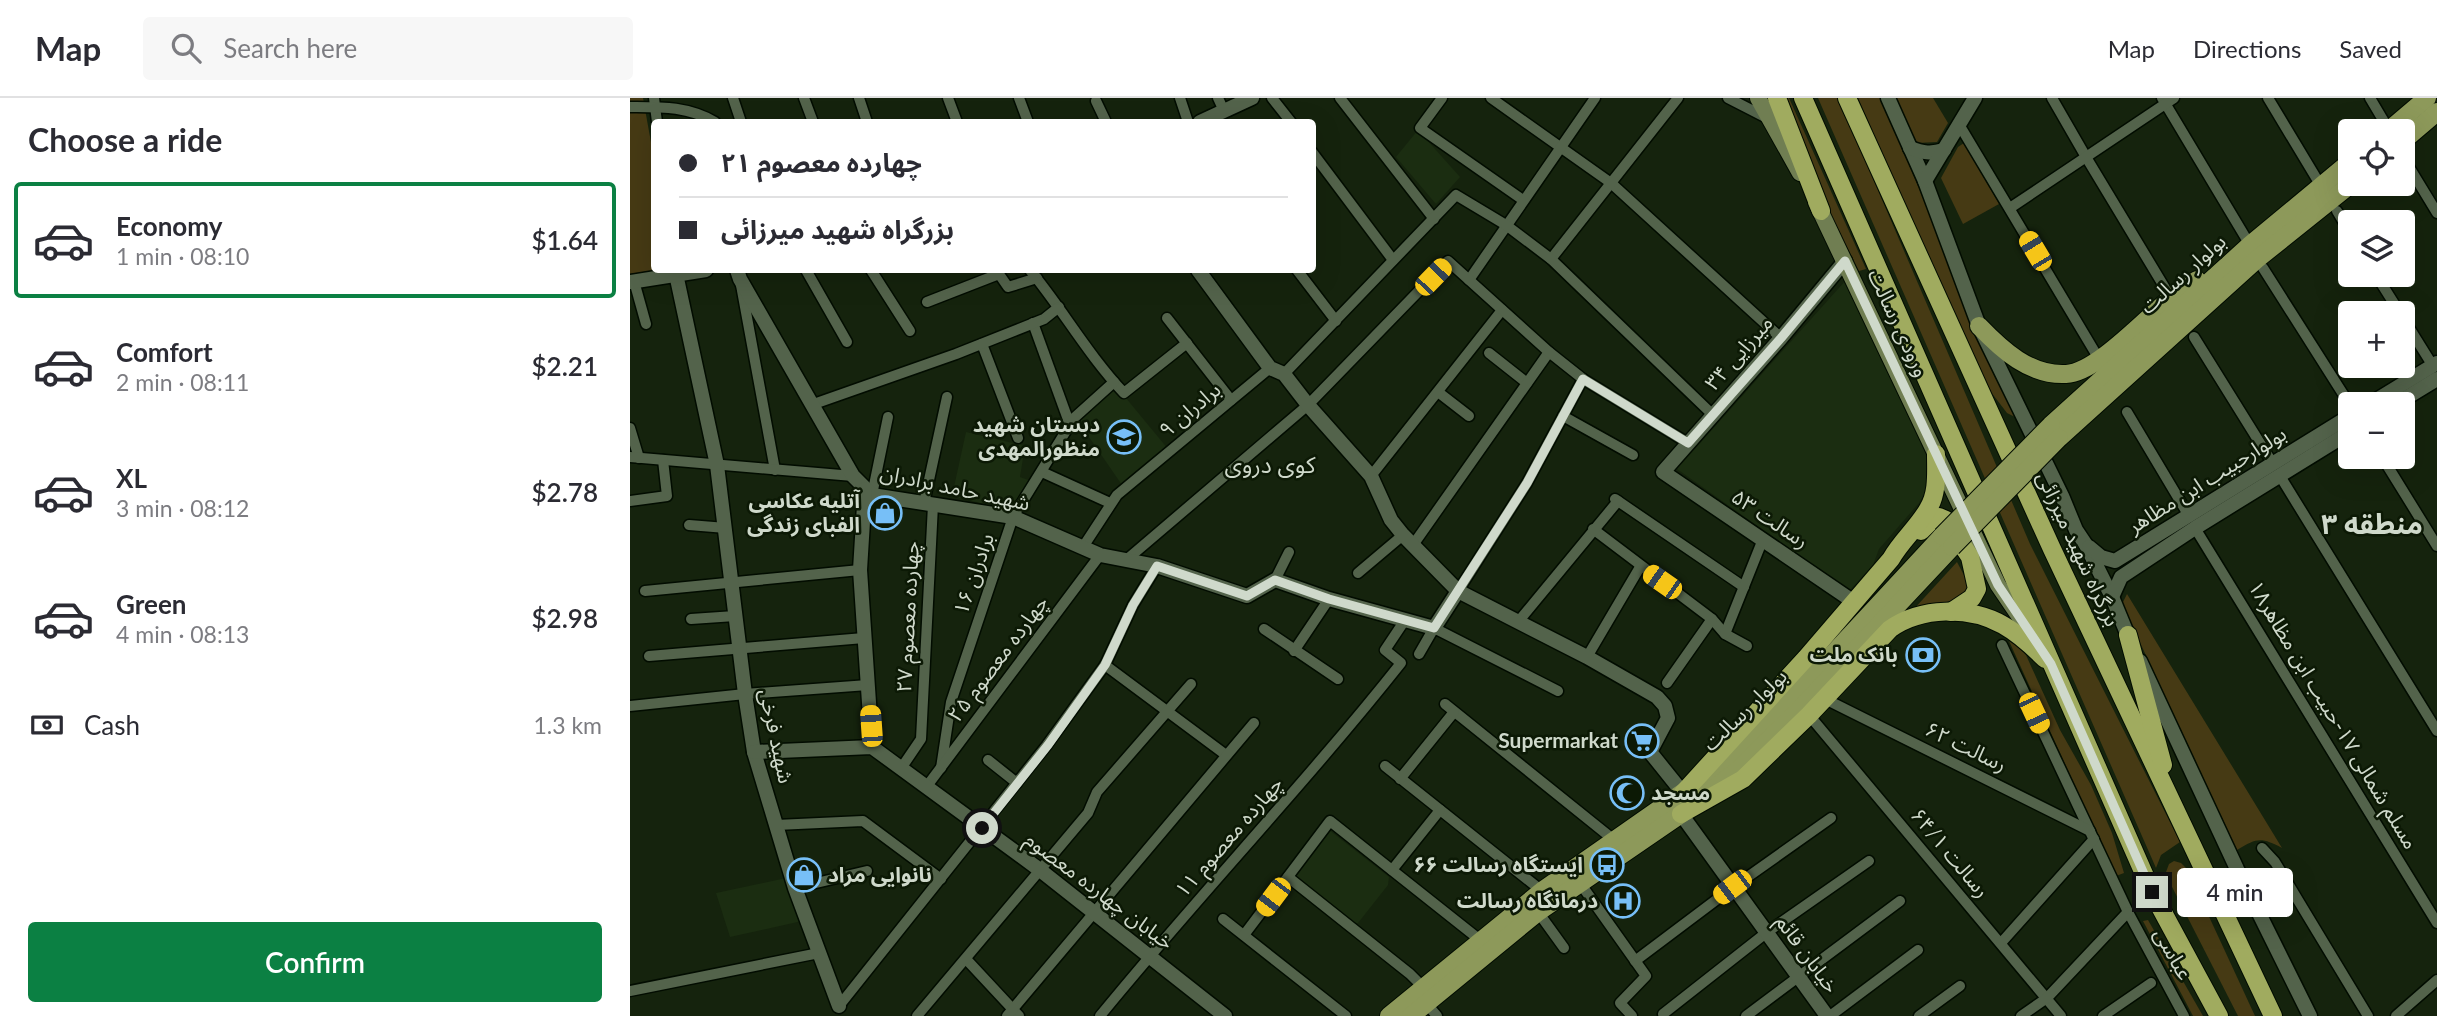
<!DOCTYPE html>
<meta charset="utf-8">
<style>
:root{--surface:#fff;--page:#f7f7f7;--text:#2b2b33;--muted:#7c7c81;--line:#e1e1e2;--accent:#0b8043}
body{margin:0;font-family:Lato,"Noto Sans Arabic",sans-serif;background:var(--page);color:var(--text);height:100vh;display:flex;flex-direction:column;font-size:26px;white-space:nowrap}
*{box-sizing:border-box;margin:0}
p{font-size:23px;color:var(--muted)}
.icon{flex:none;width:38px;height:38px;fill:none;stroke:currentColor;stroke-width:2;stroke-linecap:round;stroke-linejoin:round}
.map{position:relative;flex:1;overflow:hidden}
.panel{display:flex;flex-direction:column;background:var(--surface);width:630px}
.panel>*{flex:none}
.guide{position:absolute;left:21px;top:21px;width:665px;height:154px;border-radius:7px;box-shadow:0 7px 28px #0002;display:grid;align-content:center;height:154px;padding:0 28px;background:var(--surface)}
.buttons{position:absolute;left:1708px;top:21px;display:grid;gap:14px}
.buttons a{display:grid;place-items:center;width:77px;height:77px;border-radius:7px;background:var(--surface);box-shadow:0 7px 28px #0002;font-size:35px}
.end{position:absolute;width:32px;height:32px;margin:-16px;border:9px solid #cfd9cb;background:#111;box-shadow:0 0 0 4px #111}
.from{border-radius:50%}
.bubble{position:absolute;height:49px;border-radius:7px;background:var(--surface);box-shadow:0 7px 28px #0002;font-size:23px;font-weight:600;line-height:49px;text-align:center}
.car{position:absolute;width:21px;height:42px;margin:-21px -10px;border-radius:9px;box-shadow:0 0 5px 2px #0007;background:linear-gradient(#f5c518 24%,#345 0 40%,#f5c518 0 76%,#345 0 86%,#f5c518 0)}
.guide b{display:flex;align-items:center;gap:24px;height:66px;font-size:26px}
.guide b+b{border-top:2px solid var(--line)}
.guide i{width:18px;height:18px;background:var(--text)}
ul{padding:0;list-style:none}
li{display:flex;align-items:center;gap:21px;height:116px;margin:0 14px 10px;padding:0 14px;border:4px solid transparent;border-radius:7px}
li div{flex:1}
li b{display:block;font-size:26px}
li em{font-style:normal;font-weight:600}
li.active{border-color:var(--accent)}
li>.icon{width:63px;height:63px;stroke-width:1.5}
h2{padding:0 28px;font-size:32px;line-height:84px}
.pay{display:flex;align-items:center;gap:18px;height:77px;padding:0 28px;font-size:26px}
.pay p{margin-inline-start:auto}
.button{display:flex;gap:14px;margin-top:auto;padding:14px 28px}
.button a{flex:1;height:80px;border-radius:7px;background:var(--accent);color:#fff;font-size:28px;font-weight:600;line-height:80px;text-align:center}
header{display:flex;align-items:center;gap:42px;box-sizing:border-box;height:98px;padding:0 35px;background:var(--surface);border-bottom:2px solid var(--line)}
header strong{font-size:33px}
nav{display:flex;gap:38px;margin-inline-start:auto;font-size:24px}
.search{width:490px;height:63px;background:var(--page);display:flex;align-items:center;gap:18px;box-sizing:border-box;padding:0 24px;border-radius:7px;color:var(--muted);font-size:26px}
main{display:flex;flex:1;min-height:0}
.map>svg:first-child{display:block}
.built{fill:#1b2d11}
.green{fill:#463a14}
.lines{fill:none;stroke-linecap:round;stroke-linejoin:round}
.minor-casing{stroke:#020c00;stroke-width:13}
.tertiary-casing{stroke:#020c00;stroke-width:17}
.secondary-casing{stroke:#020c00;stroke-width:18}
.primary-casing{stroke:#020c00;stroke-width:20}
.trunk-casing{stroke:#020c00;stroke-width:20}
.minor{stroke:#53634b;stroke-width:10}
.tertiary{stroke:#53634b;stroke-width:14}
.secondary{stroke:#707e52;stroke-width:16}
.primary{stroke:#8d995a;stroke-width:18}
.trunk{stroke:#a0ab5f;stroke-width:18}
.primary-bridge-casing{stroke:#020c00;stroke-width:20;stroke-linecap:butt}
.primary-bridge{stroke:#8d995a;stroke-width:18}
.route{stroke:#cfd9cb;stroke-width:9}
.labels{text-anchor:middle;stroke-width:5;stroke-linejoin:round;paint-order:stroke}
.street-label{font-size:21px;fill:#cfd9cb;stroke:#0c1905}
.poi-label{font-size:21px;font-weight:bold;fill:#cfd9cb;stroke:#0c1905;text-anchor:end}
.neighbourhood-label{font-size:23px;fill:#cfd9cb;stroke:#0c1905}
.district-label{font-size:28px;font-weight:bold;fill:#cfd9cb;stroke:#0c1905}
</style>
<header>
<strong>Map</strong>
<div class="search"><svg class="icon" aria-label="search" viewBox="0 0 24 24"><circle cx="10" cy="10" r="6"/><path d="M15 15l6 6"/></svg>Search here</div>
<nav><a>Map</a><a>Directions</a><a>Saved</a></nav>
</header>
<main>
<section class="panel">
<h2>Choose a ride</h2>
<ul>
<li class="active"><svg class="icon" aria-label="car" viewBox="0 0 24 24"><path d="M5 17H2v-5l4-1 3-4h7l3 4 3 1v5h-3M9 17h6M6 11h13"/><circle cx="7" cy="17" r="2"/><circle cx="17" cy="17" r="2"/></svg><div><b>Economy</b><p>1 min · 08:10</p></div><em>$1.64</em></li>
<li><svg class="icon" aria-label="car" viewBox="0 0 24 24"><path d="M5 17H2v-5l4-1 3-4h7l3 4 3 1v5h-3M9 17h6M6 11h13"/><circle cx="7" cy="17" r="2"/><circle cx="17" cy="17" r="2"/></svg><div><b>Comfort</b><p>2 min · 08:11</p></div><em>$2.21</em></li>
<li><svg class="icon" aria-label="car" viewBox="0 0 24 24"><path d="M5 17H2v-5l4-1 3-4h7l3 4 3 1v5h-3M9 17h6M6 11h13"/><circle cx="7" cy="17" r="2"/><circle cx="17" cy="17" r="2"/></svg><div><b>XL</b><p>3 min · 08:12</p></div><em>$2.78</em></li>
<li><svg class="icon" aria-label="car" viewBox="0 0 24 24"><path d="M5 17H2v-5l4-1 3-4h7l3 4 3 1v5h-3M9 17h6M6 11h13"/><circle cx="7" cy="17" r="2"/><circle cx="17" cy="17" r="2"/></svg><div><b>Green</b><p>4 min · 08:13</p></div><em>$2.98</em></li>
</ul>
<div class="pay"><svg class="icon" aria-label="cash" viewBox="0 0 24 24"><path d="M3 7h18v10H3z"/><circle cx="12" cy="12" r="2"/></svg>Cash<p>1.3 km</p></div>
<div class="button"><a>Confirm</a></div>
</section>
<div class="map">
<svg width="1807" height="918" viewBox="0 0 1807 918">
<rect width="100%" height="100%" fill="#15230d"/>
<g class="built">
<path d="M788,32L830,79L806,106L766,59Z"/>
<path d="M1216,182L1302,369L1299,388L1289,405L1249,451L1243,467L1219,493L1047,371Z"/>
<path d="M486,288L538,351L492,387L448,323Z"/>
<path d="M336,334L395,348L390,379L401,383L383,413L322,398Z"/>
<path d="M699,732L759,779L758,787L728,825L722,826L662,779Z"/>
<path d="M156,780L172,823L100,839L86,795Z"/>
</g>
<g class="green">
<path d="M0,0H13L24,61L25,172L0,176Z"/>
<path d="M1150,0H1159L1236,171L1229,173L1183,81Z"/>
<path d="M1188,0H1207L1213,11L1400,446L1550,744L1531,757L1526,770Z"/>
<path d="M1228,0H1251L1385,319L1377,315L1351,281Z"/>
<path d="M1265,0H1303L1318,25L1307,44L1287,45Z"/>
<path d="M1334,45L1369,106L1333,126L1311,80L1328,49Z"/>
<path d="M1327,464L1337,483V490L1333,496L1325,502L1283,512Z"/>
<path d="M1497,496L1652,750C1631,739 1627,740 1607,752L1492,506Z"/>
<path d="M1379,543L1389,549L1396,557L1430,632L1461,687L1482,735L1494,775L1486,778Z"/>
<path d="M1544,763L1551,765L1557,771L1625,918H1608L1538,781L1536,774L1539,766Z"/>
<path d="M1518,822L1573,918H1563L1513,823Z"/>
</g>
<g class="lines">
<defs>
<g id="minor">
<path d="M24,0L27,24"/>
<path d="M103,0L111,24"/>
<path d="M174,0L183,24"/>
<path d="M229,0L237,24"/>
<path d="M318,0L327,24"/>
<path d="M389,0L398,24"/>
<path d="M550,0L558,24"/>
<path d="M588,0L594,13"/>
<path d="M642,0L661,24"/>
<path d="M710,0L804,121"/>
<path d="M812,0L790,30L893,102"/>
<path d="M861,0L981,85L1151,240"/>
<path d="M1098,0L1139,21"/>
<path d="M1422,0L1456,59L1541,200"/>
<path d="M1532,0L1620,147"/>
<path d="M1638,0L1691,88"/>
<path d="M1740,0L1759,32"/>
<path d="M466,3L476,24"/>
<path d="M0,9C31,9 57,8 85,24"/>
<path d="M1330,28L1469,261"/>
<path d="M682,54L763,162"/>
<path d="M1773,59L1807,115"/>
<path d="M1380,110L1544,0"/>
<path d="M1707,113L1720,135"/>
<path d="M921,161L1048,0"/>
<path d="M1633,170L1720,307"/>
<path d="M176,172L217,244"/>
<path d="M241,172L280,233"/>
<path d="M400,172C433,212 458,257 494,295L557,245"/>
<path d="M667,172L706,223"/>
<path d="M1746,177L1770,215"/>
<path d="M839,182L965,0"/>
<path d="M4,183L16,226"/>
<path d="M111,187L145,372"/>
<path d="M297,204L369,176L378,189L407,180"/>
<path d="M537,220L601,302"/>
<path d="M1773,220L1803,268"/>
<path d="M403,225L440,327"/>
<path d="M1564,239L1643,366"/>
<path d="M352,246L388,340"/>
<path d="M859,255L897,285"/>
<path d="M654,276L826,97L876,127L921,161L1083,317"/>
<path d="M808,294L839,318"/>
<path d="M181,307L326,256L414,221L429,209"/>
<path d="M1497,314L1559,418"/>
<path d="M933,318L1003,357"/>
<path d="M0,330L9,360"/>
<path d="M0,359L223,378"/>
<path d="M1752,359L1807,448"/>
<path d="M412,374L480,405"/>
<path d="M741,378L872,212"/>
<path d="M1650,378L1807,633"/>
<path d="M242,397L258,319"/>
<path d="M985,401L1114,489"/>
<path d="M0,403L37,398L33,362"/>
<path d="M294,405L317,299"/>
<path d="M59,427L96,430"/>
<path d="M1565,430L1807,825"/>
<path d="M963,431L1082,521L1095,536L1117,548"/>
<path d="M783,447L919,254"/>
<path d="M453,449L487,397L640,270"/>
<path d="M495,463L678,307L818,163L919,254L953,281L1058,345"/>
<path d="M728,475L773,437"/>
<path d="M645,482L659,454"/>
<path d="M15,493L230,472"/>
<path d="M828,493L897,385L953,281"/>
<path d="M61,521L105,518"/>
<path d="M888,524L988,403"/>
<path d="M634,531L708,581"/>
<path d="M1095,536L1133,441"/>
<path d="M1372,547L1498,814L1554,918"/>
<path d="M664,553L699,501"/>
<path d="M789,556L804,530L928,593"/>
<path d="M19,558L234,540"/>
<path d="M957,559L1010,469"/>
<path d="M475,567L596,657"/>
<path d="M1037,585L1082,521"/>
<path d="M1195,601L1460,733"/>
<path d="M815,606L984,742"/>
<path d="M0,608L115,596L238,587"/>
<path d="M1179,617L1431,918"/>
<path d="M358,662L387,685"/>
<path d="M755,668L912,793"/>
<path d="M272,669L291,641L303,407"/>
<path d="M311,670L321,604L383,419L444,320L484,284"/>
<path d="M770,681L824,614"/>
<path d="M297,688L470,457"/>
<path d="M146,727L233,723L311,781"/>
<path d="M1632,750L1645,764L1738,918"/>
<path d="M762,772L810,712"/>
<path d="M658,779L780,876L793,889"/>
<path d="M950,785L1016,878L990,905L1002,918"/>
<path d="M165,790L237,773"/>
<path d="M908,814L934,850"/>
<path d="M593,821L716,918"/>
<path d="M614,837L700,723L850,842"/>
<path d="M1371,845L1464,741"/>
<path d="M336,861L389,918"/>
<path d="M1005,863L1102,790L1201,720"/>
<path d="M0,893L189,855"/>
<path d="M796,905L807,918"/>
<path d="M209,908L417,647L475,567L503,507L527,468"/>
<path d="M1033,916L1136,835L1239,763"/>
<path d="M287,918L458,715L467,694L561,586"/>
<path d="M377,918L624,625"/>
<path d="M470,918C568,798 675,686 771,565L755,552L775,522"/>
<path d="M1116,918L1270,803"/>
<path d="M1200,918L1288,852"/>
<path d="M1289,918L1330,888"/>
<path d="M1391,918L1417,900L1498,814"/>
<path d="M1473,918L1521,885"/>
<path d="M1766,918L1807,882"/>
</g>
<g id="tertiary">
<path d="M1258,0L1295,83L1349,228L1432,398L1446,432L1456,447L1482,499L1501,545"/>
<path d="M570,24L622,0"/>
<path d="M1280,50C1293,55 1301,56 1314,52"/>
<path d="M1295,83L1345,0"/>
<path d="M1215,163L1151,240L1033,374L1224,504"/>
<path d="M107,172L110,181L223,378L242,397L383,419L470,457L527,468L617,498L645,482L699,501L804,530L828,493"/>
<path d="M568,172L640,270L654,276L678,307L741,378L761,422L773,437L828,493L957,559L1027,599L1035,608L1038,620L1020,654L1053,695"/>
<path d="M46,176L87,367L115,596L124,654L165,790L209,908"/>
<path d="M0,184L76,172"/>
<path d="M1740,306L1807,265"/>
<path d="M1766,306L1807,281"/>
<path d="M235,391L230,472L242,649"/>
<path d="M1459,449L1471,459L1485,463L1720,318"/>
<path d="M1482,499L1491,479L1565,430L1720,334"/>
<path d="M1510,563L1607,771L1680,918"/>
<path d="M124,654L242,649L410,772L595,918"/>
<path d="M1051,716L1197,918"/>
</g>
<g id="secondary">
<path d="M1128,0L1170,75"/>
<path d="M1186,104L1368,487L1406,543"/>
</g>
<g id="primary">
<path d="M1758,33L1797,0"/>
<path d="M1773,43L1807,14"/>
<path d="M1349,228C1372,252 1400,278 1436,276C1466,275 1516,220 1540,201C1549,194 1558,188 1567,182"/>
<path d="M1421,327L1620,147L1720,64"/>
<path d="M1429,340L1626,162L1721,86"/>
<path d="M759,918L912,793L1098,663L1160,602L1312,438"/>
<path d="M781,918L908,814L1051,716L1107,673L1170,611L1322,449"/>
</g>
<g id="trunk">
<path d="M1147,0L1191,113"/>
<path d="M1173,0L1522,794L1589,918"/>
<path d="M1217,0L1422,451L1643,918"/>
<path d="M1291,433L1302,422L1309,419L1316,422L1340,459L1347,491L1342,500L1321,514"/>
<path d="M1498,537L1533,667"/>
<path d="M1053,695L1176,560L1261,461C1271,443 1288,429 1298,411C1308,395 1306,375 1306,356"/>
<path d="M1051,716L1113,681L1179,617L1260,531C1291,509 1339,508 1373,527C1389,536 1402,548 1415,561"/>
</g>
</defs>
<use href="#minor" class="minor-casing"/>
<use href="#tertiary" class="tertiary-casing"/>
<use href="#secondary" class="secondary-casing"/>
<use href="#primary" class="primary-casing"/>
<use href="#trunk" class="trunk-casing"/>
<use href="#minor" class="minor"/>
<use href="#tertiary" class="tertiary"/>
<use href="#secondary" class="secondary"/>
<use href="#primary" class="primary"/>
<use href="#trunk" class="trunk"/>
<defs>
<g id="primary-bridge">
<path d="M1312,438L1421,327"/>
<path d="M1322,449L1429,340"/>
</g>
</defs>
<use href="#primary-bridge" class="primary-bridge-casing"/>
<use href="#primary-bridge" class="primary-bridge"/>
</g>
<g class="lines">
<path class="route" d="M352,730L418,647L475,567L503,507L527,468L617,498L645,482L699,501L804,530L897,385L953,281L1058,345L1151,240L1215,163L1368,487L1421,566L1522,794"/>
</g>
<defs>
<symbol id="school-ring" viewBox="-11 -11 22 22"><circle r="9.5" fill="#0c1905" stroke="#77bff7" stroke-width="1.5"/><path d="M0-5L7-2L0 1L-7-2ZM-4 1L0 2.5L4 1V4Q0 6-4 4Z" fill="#77bff7"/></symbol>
<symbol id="shop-ring" viewBox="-11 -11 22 22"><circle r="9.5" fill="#0c1905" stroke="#77bff7" stroke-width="1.5"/><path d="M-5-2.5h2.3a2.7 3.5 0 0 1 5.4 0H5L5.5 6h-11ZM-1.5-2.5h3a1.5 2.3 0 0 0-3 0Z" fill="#77bff7"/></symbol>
<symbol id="bank-ring" viewBox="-11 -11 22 22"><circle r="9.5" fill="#0c1905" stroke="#77bff7" stroke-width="1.5"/><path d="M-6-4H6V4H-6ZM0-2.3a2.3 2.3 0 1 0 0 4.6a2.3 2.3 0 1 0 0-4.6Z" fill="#77bff7"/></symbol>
<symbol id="supermarket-ring" viewBox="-11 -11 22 22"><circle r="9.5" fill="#0c1905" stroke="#77bff7" stroke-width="1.5"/><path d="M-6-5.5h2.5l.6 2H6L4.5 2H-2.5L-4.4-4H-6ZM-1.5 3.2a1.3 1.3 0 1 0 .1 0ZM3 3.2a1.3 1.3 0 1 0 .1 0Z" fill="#77bff7"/></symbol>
<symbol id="mosque-ring" viewBox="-11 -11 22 22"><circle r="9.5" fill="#0c1905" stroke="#77bff7" stroke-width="1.5"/><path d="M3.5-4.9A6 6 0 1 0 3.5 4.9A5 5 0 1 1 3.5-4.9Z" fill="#77bff7"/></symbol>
<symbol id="bus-ring" viewBox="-11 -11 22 22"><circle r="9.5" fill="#0c1905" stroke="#77bff7" stroke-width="1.5"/><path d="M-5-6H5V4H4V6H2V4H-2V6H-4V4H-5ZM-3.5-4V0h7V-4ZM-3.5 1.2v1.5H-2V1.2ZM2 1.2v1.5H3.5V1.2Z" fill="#77bff7"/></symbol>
<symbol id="hospital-ring" viewBox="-11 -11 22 22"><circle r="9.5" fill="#0c1905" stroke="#77bff7" stroke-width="1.5"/><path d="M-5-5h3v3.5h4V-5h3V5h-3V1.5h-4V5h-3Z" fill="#77bff7"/></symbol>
</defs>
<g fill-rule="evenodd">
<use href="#school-ring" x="475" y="320" width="38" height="38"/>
<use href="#shop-ring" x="236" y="396" width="38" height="38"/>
<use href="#bank-ring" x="1274" y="538" width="38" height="38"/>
<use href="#supermarket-ring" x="993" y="624" width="38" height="38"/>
<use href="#mosque-ring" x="978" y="676" width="38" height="38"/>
<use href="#bus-ring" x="958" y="748" width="38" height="38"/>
<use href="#shop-ring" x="155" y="758" width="38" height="38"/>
<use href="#hospital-ring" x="974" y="784" width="38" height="38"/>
</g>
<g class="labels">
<g class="street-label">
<text transform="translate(1553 176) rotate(-42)" y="7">بولوار رسالت</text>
<text transform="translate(1268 225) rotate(65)" y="7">ورودی رسالت</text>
<text transform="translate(1109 255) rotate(-49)" y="7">میرزایی ۳۴</text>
<text transform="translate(560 312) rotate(-40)" y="7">برادران ۹</text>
<text transform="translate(1577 382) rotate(-32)" y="7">بولوارحبیب ابن مظاهر</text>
<text transform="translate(325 390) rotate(12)" y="7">شهید حامد برادران</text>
<text transform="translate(1140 421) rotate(34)" y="7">رسالت ۵۳</text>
<text transform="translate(1448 451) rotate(65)" y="7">بزرگراه شهید میرزائی</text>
<text transform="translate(344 476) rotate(-71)" y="7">برادران ۱۶</text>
<text transform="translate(278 519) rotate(-87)" y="7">چهارده معصوم ۲۷</text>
<text transform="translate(368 561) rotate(-53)" y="7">چهارده معصوم ۲۵</text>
<text transform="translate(1115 612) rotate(-44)" y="7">بولوار رسالت</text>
<text transform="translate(1703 617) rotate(59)" y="7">مسلم شمالی ۱۷-حبیب ابن مظاهر۱۸</text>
<text transform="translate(146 638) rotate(78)" y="7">شهید فرخی</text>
<text transform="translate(1336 649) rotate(26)" y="7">رسالت ۶۲</text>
<text transform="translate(599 739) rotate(-49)" y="7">چهارده معصوم ۱۱</text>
<text transform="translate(1320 755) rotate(50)" y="7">رسالت ۶۴/۱</text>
<text transform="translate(469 793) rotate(37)" y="7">خیابان چهارده معصوم</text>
<text transform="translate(1177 856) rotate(54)" y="7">خیابان قائم</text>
<text transform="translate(1543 856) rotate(61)" y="7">عباسی</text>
</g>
<g class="poi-label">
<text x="470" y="334">دبستان شهید<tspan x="470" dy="24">منظورالمهدی</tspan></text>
<text x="230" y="410">آتلیه عکاسی<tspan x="230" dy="24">الفبای زندگی</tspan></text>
<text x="1268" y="564">بانک ملت</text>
<text x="988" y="650">Supermarkat</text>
<text x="1021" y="702" text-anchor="start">مسجد</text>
<text x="953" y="774">ایستگاه رسالت ۶۶</text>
<text x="198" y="784" text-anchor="start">نانوایی مراد</text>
<text x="968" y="810">درمانگاه رسالت</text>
</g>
<g class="neighbourhood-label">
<text x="640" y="375">کوی دروی</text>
</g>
<g class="district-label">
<text x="1742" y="436">منطقه ۳</text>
</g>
</g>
</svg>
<div class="buttons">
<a><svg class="icon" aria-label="locate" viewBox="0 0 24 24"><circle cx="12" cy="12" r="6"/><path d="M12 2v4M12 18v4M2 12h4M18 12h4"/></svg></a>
<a><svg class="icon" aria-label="layers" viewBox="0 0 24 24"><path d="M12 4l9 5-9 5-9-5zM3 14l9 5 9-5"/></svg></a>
<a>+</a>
<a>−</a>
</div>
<i class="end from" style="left:352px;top:730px"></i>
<i class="end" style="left:1522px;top:794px"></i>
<div class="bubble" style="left:1547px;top:770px;width:116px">4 min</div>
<i class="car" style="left:1405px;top:153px;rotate:329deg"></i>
<i class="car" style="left:803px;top:179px;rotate:44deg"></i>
<i class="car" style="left:1032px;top:484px;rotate:305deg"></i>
<i class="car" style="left:1404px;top:615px;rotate:155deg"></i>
<i class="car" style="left:241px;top:628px;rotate:356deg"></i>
<i class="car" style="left:1102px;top:789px;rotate:233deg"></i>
<i class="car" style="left:643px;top:799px;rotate:217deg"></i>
<div class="guide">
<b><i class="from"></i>چهارده معصوم ۲۱</b>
<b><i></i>بزرگراه شهید میرزائی</b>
</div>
</div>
</main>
